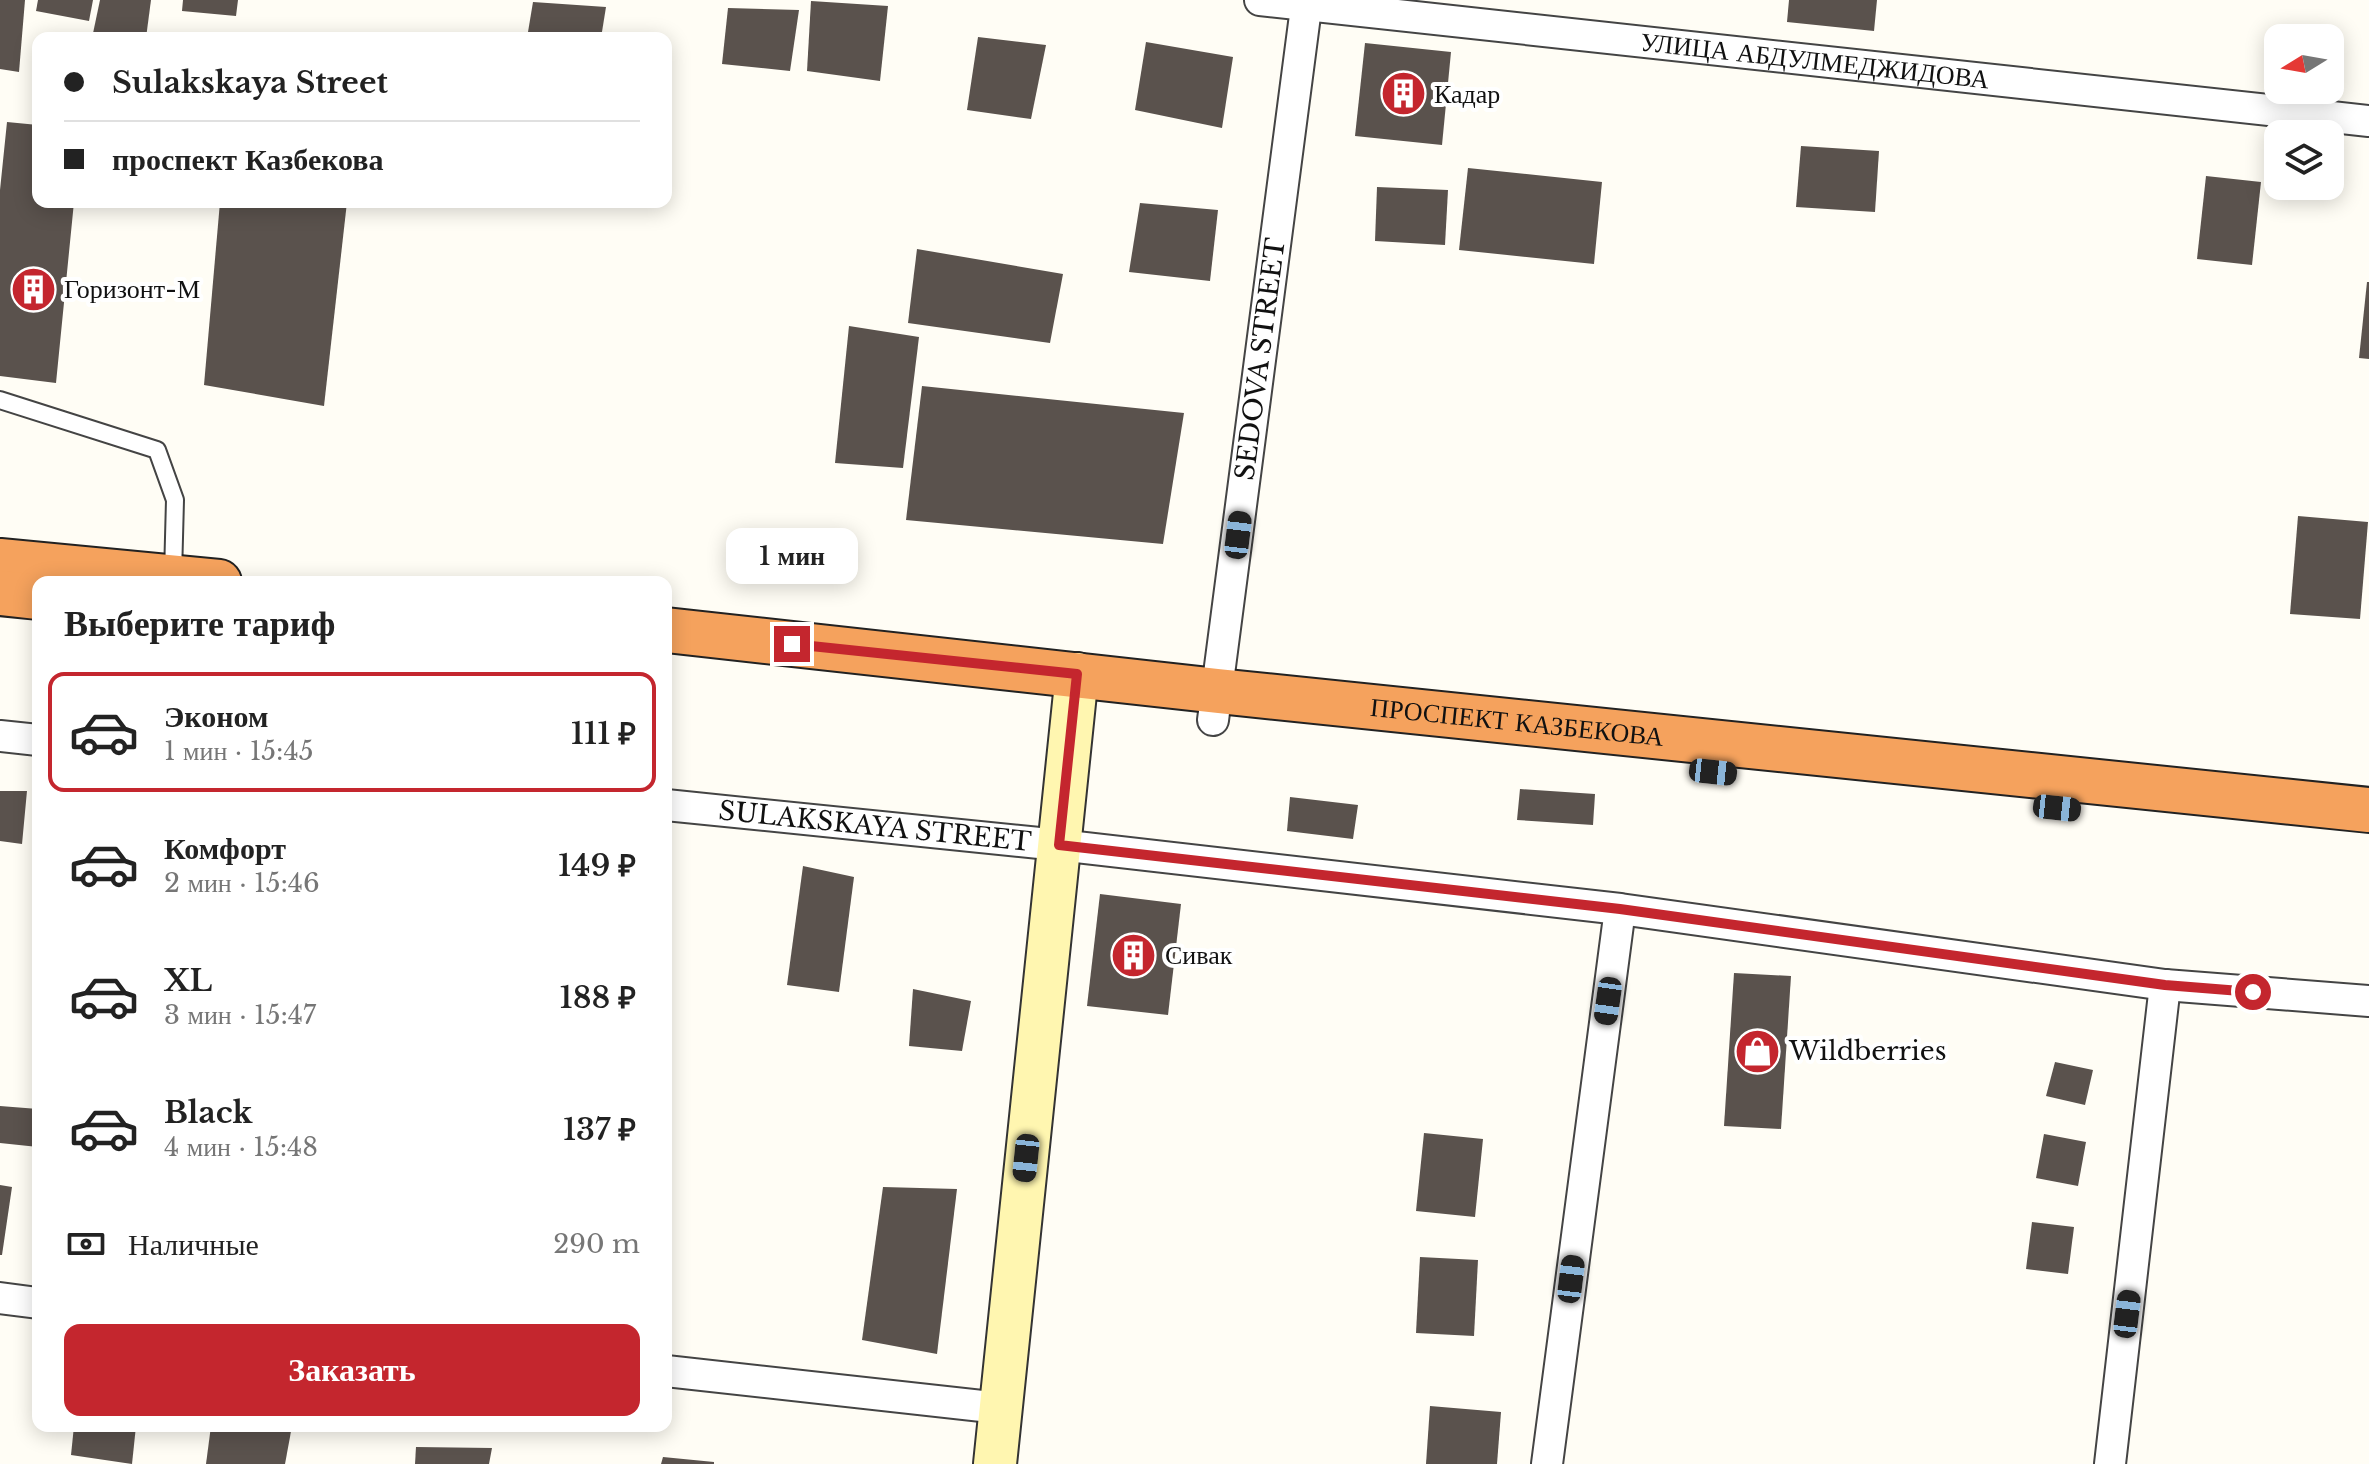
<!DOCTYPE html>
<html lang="ru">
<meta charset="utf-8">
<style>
:root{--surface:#fff;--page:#f6f6f6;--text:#222;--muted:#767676;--line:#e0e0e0;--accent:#c4262e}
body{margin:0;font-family:"Libre Baskerville",serif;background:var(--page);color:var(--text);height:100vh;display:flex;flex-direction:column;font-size:30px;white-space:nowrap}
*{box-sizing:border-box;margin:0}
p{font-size:26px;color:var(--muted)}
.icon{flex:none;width:44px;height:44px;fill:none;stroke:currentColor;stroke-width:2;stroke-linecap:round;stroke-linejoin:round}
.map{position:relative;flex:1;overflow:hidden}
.sheet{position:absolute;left:32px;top:576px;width:640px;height:856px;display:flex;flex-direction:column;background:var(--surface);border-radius:16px;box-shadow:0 4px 20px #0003}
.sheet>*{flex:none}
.hud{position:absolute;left:32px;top:32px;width:640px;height:176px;border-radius:16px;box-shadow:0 4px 20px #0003;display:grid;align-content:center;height:176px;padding:0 32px;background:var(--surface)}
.needle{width:52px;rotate:259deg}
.fabs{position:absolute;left:2264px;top:24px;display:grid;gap:16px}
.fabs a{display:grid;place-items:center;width:80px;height:80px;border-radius:16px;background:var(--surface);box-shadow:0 4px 20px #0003;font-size:40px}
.end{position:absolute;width:36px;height:36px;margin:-18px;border:10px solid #c4262e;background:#fff;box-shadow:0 0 0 4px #fff}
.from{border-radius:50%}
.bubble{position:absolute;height:56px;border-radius:16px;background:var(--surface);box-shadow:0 4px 20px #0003;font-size:26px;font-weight:600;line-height:56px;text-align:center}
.car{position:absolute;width:24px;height:48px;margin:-24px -12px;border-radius:10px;box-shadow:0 0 6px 2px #0007;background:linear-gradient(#222 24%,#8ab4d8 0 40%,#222 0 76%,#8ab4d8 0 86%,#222 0)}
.hud b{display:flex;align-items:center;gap:28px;height:76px;font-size:30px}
.hud b+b{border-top:2px solid var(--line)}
.hud i{width:20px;height:20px;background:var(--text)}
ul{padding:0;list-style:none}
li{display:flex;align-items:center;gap:24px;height:120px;margin:0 16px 12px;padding:0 16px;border:4px solid transparent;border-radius:16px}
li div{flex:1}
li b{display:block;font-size:30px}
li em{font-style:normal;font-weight:600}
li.active{border-color:var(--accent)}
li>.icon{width:72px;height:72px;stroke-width:1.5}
h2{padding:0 32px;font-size:36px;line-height:96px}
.pay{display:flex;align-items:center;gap:20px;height:88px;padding:0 32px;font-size:30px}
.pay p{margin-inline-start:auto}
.action{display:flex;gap:16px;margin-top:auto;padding:16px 32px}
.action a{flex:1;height:92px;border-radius:16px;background:var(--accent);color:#fff;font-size:32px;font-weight:600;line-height:92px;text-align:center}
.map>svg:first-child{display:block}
.building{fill:#5a524d}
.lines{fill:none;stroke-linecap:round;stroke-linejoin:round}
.lane-casing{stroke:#444;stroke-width:20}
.street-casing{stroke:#444;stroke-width:34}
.secondary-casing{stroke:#333;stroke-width:46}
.highway-casing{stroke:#222;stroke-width:48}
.lane{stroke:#fff;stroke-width:16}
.street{stroke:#fff;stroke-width:30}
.secondary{stroke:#fff6b0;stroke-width:42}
.highway{stroke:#f5a25d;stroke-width:44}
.route{stroke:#c4262e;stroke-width:10}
.labels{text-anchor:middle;stroke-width:8;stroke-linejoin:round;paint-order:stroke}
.street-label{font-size:26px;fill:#111;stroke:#fff}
.poi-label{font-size:26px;fill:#111;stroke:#fff;text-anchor:start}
</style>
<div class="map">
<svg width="2369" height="1464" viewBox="0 0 2369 1464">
<rect width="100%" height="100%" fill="#fffdf5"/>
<g class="building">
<path d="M0,0H25L19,72L0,69Z"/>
<path d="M38,0H93L89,21L36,11Z"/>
<path d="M100,0H151L146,38H92Z"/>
<path d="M183,0H238L236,16L182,11Z"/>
<path d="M1789,0H1877L1874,31L1787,22Z"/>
<path d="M811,1L888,6L880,81L807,71Z"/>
<path d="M533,2L606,7L601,38H527Z"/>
<path d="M728,8L799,10L790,71L722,64Z"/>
<path d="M978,37L1046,45L1031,119L967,110Z"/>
<path d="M1146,42L1233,57L1222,128L1135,110Z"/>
<path d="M1365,43L1451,52L1442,145L1355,136Z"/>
<path d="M7,122L38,125V202H74L56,383L0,376V190Z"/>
<path d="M1801,146L1879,151L1875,212L1796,207Z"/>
<path d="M1468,168L1602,182L1594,264L1459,250Z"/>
<path d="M2206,176L2261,182L2252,265L2197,259Z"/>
<path d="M1377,187L1448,190L1445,245L1375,241Z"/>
<path d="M220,202H347L324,406L204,385Z"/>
<path d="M1140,203L1218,210L1210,281L1129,272Z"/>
<path d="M917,249L1063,274L1050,343L908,323Z"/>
<path d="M2367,282H2369V359L2359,358Z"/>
<path d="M849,326L919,337L903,468L835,463Z"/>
<path d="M922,386L1184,413L1163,544L906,520Z"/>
<path d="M2298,516L2368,522L2360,619L2290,614Z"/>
<path d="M1520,789L1595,794L1593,825L1517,820Z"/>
<path d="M0,791H27L22,844L0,841Z"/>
<path d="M1290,797L1358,805L1353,839L1287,831Z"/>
<path d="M803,866L854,877L839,992L787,985Z"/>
<path d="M1100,894L1181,904L1168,1015L1087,1006Z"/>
<path d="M1734,973L1791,976L1781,1129L1724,1126Z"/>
<path d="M913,989L971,1001L962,1051L909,1046Z"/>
<path d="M2055,1062L2093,1070L2085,1105L2046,1096Z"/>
<path d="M0,1106L38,1109V1147L0,1143Z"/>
<path d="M1424,1133L1483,1139L1475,1217L1416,1211Z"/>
<path d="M2044,1134L2086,1142L2078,1186L2036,1178Z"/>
<path d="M0,1185L12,1187L2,1255H0Z"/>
<path d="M883,1187L957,1189L937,1354L862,1340Z"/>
<path d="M2032,1222L2074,1227L2068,1274L2026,1269Z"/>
<path d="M1420,1257L1478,1260L1474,1336L1416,1333Z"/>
<path d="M1430,1406L1501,1412L1497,1464H1426Z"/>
<path d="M74,1426H136L132,1464L71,1455Z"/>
<path d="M211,1426H292L285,1464H206Z"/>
<path d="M416,1447L492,1448L489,1464H415Z"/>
<path d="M663,1457L714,1462V1464H661Z"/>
</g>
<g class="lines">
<defs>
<path id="lane" d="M0,400L157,450L175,500L173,575"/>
<g id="street">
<path id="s1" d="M1260,0L2369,121"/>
<path id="s2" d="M1213,720L1307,0"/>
<path d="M0,736L38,740"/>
<path id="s3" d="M666,805L1059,845L1620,909L2165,985L2369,1001"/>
<path d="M0,1298L38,1303"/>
<path d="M666,1371L1000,1408"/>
<path d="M1547,1464L1620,909"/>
<path d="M2110,1464L2165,985"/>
</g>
<path id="secondary" d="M995,1464L1077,674"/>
<g id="highway">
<path d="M0,561L219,582"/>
<path d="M0,593L38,597"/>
<path id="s4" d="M666,630L1218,691L2369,810"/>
</g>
</defs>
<use href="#lane" class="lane-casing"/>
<use href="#street" class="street-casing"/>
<use href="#secondary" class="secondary-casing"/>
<use href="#highway" class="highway-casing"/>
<use href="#lane" class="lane"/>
<use href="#street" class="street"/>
<use href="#secondary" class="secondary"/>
<use href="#highway" class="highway"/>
</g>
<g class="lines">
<path class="route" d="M792,644L1077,674L1059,845L1620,909L2165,985L2253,992"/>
</g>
<defs>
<symbol id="building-disc" viewBox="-11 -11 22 22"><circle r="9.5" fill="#c4262e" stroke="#fff"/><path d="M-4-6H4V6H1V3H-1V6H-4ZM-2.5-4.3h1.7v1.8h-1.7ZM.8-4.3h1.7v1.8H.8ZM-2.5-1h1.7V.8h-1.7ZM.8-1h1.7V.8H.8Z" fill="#fff"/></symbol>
<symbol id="shop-disc" viewBox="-11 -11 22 22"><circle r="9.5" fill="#c4262e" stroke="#fff"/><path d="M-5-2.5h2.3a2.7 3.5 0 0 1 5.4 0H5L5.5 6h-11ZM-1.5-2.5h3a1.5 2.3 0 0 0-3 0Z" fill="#fff"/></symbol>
</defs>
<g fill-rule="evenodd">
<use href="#building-disc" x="1378" y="68" width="51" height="51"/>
<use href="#building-disc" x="8" y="264" width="51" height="51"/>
<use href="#building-disc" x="1108" y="930" width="51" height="51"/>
<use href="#shop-disc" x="1732" y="1026" width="51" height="51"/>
</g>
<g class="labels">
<g class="street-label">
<text dy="9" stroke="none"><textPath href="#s1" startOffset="558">УЛИЦА АБДУЛМЕДЖИДОВА</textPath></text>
<text dy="9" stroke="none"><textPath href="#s2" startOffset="364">SEDOVA STREET</textPath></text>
<text dy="9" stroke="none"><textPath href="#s4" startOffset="856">ПРОСПЕКТ КАЗБЕКОВА</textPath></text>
<text dy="9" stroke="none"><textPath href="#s3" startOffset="210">SULAKSKAYA STREET</textPath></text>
</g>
<g class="poi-label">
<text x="1434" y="103">Кадар</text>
<text x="64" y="298">Горизонт-М</text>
<text x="1165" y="964">Сивак</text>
<text x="1789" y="1060">Wildberries</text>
</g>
</g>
</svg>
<div class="fabs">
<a><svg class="needle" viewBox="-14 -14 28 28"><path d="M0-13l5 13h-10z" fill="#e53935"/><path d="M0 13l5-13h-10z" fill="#767676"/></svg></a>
<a><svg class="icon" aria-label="layers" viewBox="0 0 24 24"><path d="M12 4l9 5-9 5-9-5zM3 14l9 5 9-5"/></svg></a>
</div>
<i class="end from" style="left:2253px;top:992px"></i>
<i class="end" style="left:792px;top:644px"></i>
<div class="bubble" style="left:726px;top:528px;width:132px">1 мин</div>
<i class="car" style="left:1238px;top:535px;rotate:7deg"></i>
<i class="car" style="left:1713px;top:772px;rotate:96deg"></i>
<i class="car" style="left:2057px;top:808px;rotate:96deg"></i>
<i class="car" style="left:1608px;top:1001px;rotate:188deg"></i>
<i class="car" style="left:1026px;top:1158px;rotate:186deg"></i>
<i class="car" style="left:1571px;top:1279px;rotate:7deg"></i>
<i class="car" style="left:2127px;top:1314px;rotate:7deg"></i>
<div class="hud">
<b><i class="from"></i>Sulakskaya Street</b>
<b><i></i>проспект Казбекова</b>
</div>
<section class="sheet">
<h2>Выберите тариф</h2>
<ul>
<li class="active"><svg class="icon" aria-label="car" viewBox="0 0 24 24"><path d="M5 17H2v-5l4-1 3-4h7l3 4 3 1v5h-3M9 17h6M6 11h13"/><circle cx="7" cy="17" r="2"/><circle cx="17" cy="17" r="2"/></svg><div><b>Эконом</b><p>1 мин · 15:45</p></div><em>111 ₽</em></li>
<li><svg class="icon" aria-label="car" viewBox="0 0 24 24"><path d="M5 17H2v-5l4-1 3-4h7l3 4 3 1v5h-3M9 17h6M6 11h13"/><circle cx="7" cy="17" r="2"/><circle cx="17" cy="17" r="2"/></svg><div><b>Комфорт</b><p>2 мин · 15:46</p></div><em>149 ₽</em></li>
<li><svg class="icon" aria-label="car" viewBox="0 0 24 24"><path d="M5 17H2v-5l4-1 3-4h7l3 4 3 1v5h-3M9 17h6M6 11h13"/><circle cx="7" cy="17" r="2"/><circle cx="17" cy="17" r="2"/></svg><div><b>XL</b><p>3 мин · 15:47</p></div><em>188 ₽</em></li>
<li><svg class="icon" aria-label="car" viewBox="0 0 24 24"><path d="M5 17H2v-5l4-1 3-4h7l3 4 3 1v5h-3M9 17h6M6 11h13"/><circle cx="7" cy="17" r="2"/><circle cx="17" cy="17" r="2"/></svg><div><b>Black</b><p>4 мин · 15:48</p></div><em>137 ₽</em></li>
</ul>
<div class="pay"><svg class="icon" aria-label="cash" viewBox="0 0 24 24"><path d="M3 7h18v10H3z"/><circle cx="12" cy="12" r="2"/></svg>Наличные<p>290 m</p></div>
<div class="action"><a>Заказать</a></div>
</section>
</div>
